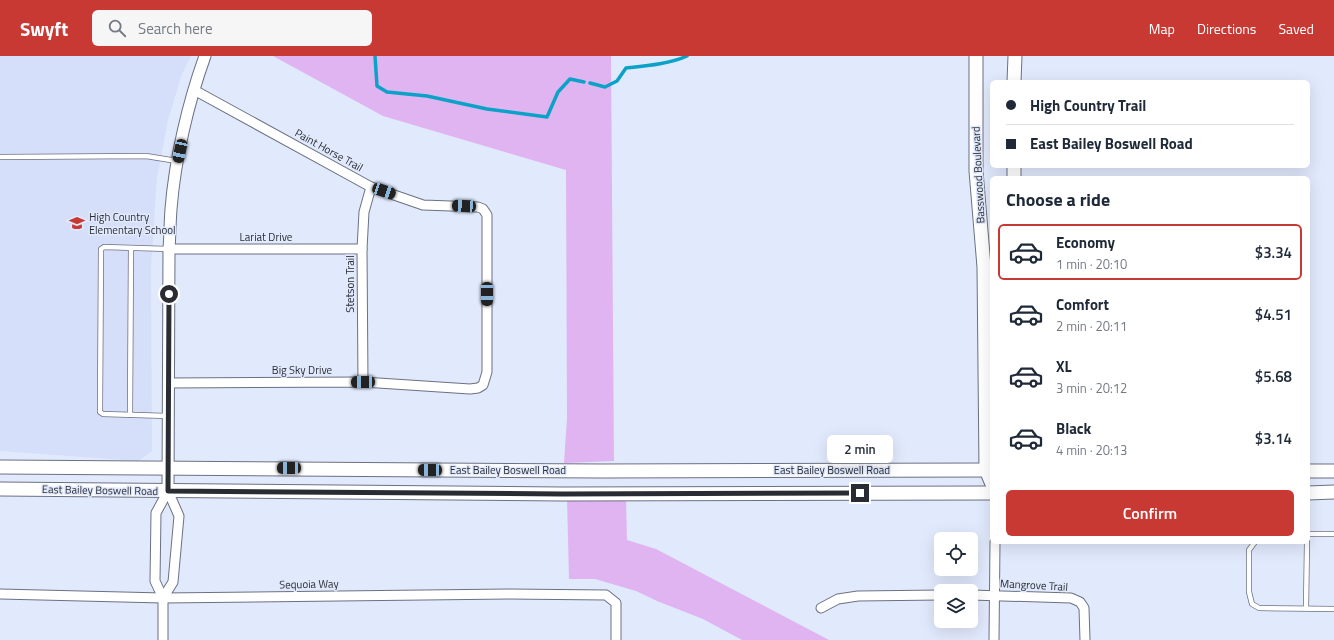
<!DOCTYPE html>
<meta charset="utf-8">
<style>
:root{--surface:#fff;--page:#f6f6f7;--text:#1f2937;--muted:#747a83;--line:#e0e1e3;--accent:#c83934}
body{margin:0;font-family:"Titillium Web",sans-serif;background:var(--page);color:var(--text);height:100vh;display:flex;flex-direction:column;font-size:15px;white-space:nowrap}
*{box-sizing:border-box;margin:0}
p{font-size:13px;color:var(--muted)}
.icon{flex:none;width:22px;height:22px;fill:none;stroke:currentColor;stroke-width:2;stroke-linecap:round;stroke-linejoin:round}
.map{position:relative;flex:1;overflow:hidden}
.details{position:absolute;left:990px;top:120px;width:320px;height:368px;display:flex;flex-direction:column;background:var(--surface);border-radius:6px;box-shadow:0 4px 16px #0002}
.details>*{flex:none}
.guide{position:absolute;left:990px;top:24px;width:320px;height:88px;border-radius:6px;box-shadow:0 4px 16px #0002;display:grid;align-content:center;height:88px;padding:0 16px;background:var(--surface)}
.fabs{position:absolute;left:934px;top:476px;display:grid;gap:8px}
.fabs a{display:grid;place-items:center;width:44px;height:44px;border-radius:6px;background:var(--surface);box-shadow:0 4px 16px #0002;font-size:20px}
.end{position:absolute;width:18px;height:18px;margin:-9px;border:5px solid #292c33;background:#fff;box-shadow:0 0 0 2px #fff}
.from{border-radius:50%}
.bubble{position:absolute;height:28px;border-radius:6px;background:var(--surface);box-shadow:0 4px 16px #0002;font-size:13px;font-weight:600;line-height:28px;text-align:center}
.car{position:absolute;width:12px;height:24px;margin:-12px -6px;border-radius:5px;box-shadow:0 0 3px 1px #0007;background:linear-gradient(#222 24%,#8ab4d8 0 40%,#222 0 76%,#8ab4d8 0 86%,#222 0)}
.guide b{display:flex;align-items:center;gap:14px;height:38px;font-size:15px}
.guide b+b{border-top:1px solid var(--line)}
.guide i{width:10px;height:10px;background:var(--text)}
ul{padding:0;list-style:none}
li{display:flex;align-items:center;gap:12px;height:56px;margin:0 8px 6px;padding:0 8px;border:2px solid transparent;border-radius:6px}
li div{flex:1}
li b{display:block;font-size:15px}
li em{font-style:normal;font-weight:600}
li.on{border-color:var(--accent)}
li>.icon{width:36px;height:36px;stroke-width:1.5}
h2{padding:0 16px;font-size:18px;line-height:48px}
.action{display:flex;gap:8px;margin-top:auto;padding:8px 16px}
.action a{flex:1;height:46px;border-radius:6px;background:var(--accent);color:#fff;font-size:16px;font-weight:600;line-height:46px;text-align:center}
header{display:flex;align-items:center;gap:24px;box-sizing:border-box;height:56px;padding:0 20px;background:var(--accent);color:#fff}
header strong{font-size:19px}
nav{display:flex;gap:22px;margin-inline-start:auto;font-size:14px}
.search{width:280px;height:36px;background:var(--page);display:flex;align-items:center;gap:10px;box-sizing:border-box;padding:0 14px;border-radius:6px;color:var(--muted);font-size:15px}
.map>svg:first-child{display:block}
.built{fill:#d5dff9}
.green{fill:#e0b4f1}
.lines{fill:none;stroke-linecap:round;stroke-linejoin:round}
.stream{stroke:#0ba2c7;stroke-width:3.5}
.service-casing{stroke:#6b7182;stroke-width:6}
.minor-casing{stroke:#6b7182;stroke-width:11}
.tertiary-casing{stroke:#6b7182;stroke-width:13}
.secondary-casing{stroke:#6b7182;stroke-width:15}
.service{stroke:#fff;stroke-width:4.5}
.minor{stroke:#fff;stroke-width:9}
.tertiary{stroke:#fff;stroke-width:11}
.secondary{stroke:#fff;stroke-width:13}
.route{stroke:#292c33;stroke-width:5}
.labels{text-anchor:middle;stroke-width:3;stroke-linejoin:round;paint-order:stroke}
.street-label{font-size:11px;fill:#292c33;stroke:#e1e9fc}
.poi-label{font-size:11px;fill:#292c33;stroke:#e1e9fc;text-anchor:start}
</style>
<header>
<strong>Swyft</strong>
<div class="search"><svg class="icon" aria-label="search" viewBox="0 0 24 24"><circle cx="10" cy="10" r="6"/><path d="M15 15l6 6"/></svg>Search here</div>
<nav><a>Map</a><a>Directions</a><a>Saved</a></nav>
</header>
<div class="map">
<svg width="1334" height="584" viewBox="0 0 1334 584">
<rect width="100%" height="100%" fill="#e1e9fc"/>
<path class="built" d="M0,0H191L182,18L168,64L157,122L151,212L152,395L138,405L0,395Z"/>
<g class="green">
<path d="M273,0H611L614,405L564,407L567,362L566,114L383,60Z"/>
<path d="M567,442L626,444L627,484L656,493L829,584H742L703,563L657,545L636,535L595,523H569Z"/>
</g>
<g class="lines">
<g class="stream">
<path d="M375,0L377,30L387,36L427,40L487,53L547,61L558,36L570,23L584,26"/>
<path d="M590,27L605,31L617,25L626,12C645,10 670,8 687,0"/>
</g>
<defs>
<g id="service">
<path d="M0,101L146,100L177,105"/>
<path d="M130,359L131,192"/>
<path d="M168,360L103,358L100,356L101,193L104,191L169,193"/>
<path d="M1308,478H1334"/>
<path d="M1255,486L1249,494V536L1252,548L1259,552L1334,553"/>
<path d="M1306,552L1307,486"/>
</g>
<g id="minor">
<path d="M169,193H362"/>
<path d="M363,326L362,193L364,156L371,131"/>
<path d="M168,327L363,326L470,333L478,332L483,329L487,316V159L483,153L478,151L423,149L371,131L194,34"/>
<path d="M0,538L163,542L509,538L606,539L616,547V584"/>
<path d="M971,539L1071,542L1080,546L1084,552L1085,584"/>
<path d="M163,542L173,526L179,460L168,435"/>
<path d="M821,552L838,543L858,540L941,539"/>
<path d="M163,584V542L155,525L156,457L168,435"/>
<path d="M994,584L995,486"/>
</g>
<path id="tertiary" d="M168,435L169,193C170,179 170,166 171,153C175,103 188,47 205,0"/>
<g id="secondary">
<path d="M976,0V115L984,211L986,414L992,428"/>
<path d="M1014,26L1015,0"/>
<path d="M1014,122V110"/>
<path d="M0,411L602,415L992,414"/>
<path d="M1308,415H1334"/>
<path d="M0,433L562,438L992,437"/>
<path d="M1308,437L1334,436"/>
</g>
</defs>
<use href="#service" class="service-casing"/>
<use href="#minor" class="minor-casing"/>
<use href="#tertiary" class="tertiary-casing"/>
<use href="#secondary" class="secondary-casing"/>
<use href="#service" class="service"/>
<use href="#minor" class="minor"/>
<use href="#tertiary" class="tertiary"/>
<use href="#secondary" class="secondary"/>
</g>
<g class="lines">
<path class="route" d="M169,238L168,435L562,438L860,437"/>
</g>
<defs>
<symbol id="school-bare" viewBox="-9 -9 18 18"><path d="M0-5L7-2L0 1L-7-2ZM-4 1L0 2.5L4 1V4Q0 6-4 4Z" fill="#c83934" stroke="#e1e9fc" stroke-width="2.5" paint-order="stroke"/></symbol>
</defs>
<g fill-rule="evenodd">
<use href="#school-bare" x="66" y="156" width="22" height="22"/>
</g>
<g class="labels">
<g class="street-label">
<text transform="translate(329 94) rotate(29)" y="4">Paint Horse Trail</text>
<text transform="translate(978 119) rotate(-93)" y="4">Basswood Boulevard</text>
<text x="266" y="185">Lariat Drive</text>
<text transform="translate(350 228) rotate(-90)" y="4">Stetson Trail</text>
<text x="302" y="318">Big Sky Drive</text>
<text x="508" y="418">East Bailey Boswell Road</text>
<text x="832" y="418">East Bailey Boswell Road</text>
<text transform="translate(100 434) rotate(1)" y="4">East Bailey Boswell Road</text>
<text transform="translate(309 528) rotate(-1)" y="4">Sequoia Way</text>
<text transform="translate(1034 529) rotate(3)" y="4">Mangrove Trail</text>
</g>
<g class="poi-label">
<text x="89" y="165">High Country<tspan x="89" dy="13">Elementary School</tspan></text>
</g>
</g>
</svg>
<div class="fabs">
<a><svg class="icon" aria-label="locate" viewBox="0 0 24 24"><circle cx="12" cy="12" r="6"/><path d="M12 2v4M12 18v4M2 12h4M18 12h4"/></svg></a>
<a><svg class="icon" aria-label="layers" viewBox="0 0 24 24"><path d="M12 4l9 5-9 5-9-5zM3 14l9 5 9-5"/></svg></a>
</div>
<i class="end from" style="left:169px;top:238px"></i>
<i class="end" style="left:860px;top:437px"></i>
<div class="bubble" style="left:827px;top:379px;width:66px">2 min</div>
<i class="car" style="left:180px;top:95px;rotate:192deg"></i>
<i class="car" style="left:384px;top:135px;rotate:109deg"></i>
<i class="car" style="left:464px;top:150px;rotate:273deg"></i>
<i class="car" style="left:487px;top:238px;rotate:180deg"></i>
<i class="car" style="left:363px;top:326px;rotate:269deg"></i>
<i class="car" style="left:289px;top:412px;rotate:270deg"></i>
<i class="car" style="left:430px;top:414px;rotate:271deg"></i>
<div class="guide">
<b><i class="from"></i>High Country Trail</b>
<b><i></i>East Bailey Boswell Road</b>
</div>
<section class="details">
<h2>Choose a ride</h2>
<ul>
<li class="on"><svg class="icon" aria-label="car" viewBox="0 0 24 24"><path d="M5 17H2v-5l4-1 3-4h7l3 4 3 1v5h-3M9 17h6M6 11h13"/><circle cx="7" cy="17" r="2"/><circle cx="17" cy="17" r="2"/></svg><div><b>Economy</b><p>1 min · 20:10</p></div><em>$3.34</em></li>
<li><svg class="icon" aria-label="car" viewBox="0 0 24 24"><path d="M5 17H2v-5l4-1 3-4h7l3 4 3 1v5h-3M9 17h6M6 11h13"/><circle cx="7" cy="17" r="2"/><circle cx="17" cy="17" r="2"/></svg><div><b>Comfort</b><p>2 min · 20:11</p></div><em>$4.51</em></li>
<li><svg class="icon" aria-label="car" viewBox="0 0 24 24"><path d="M5 17H2v-5l4-1 3-4h7l3 4 3 1v5h-3M9 17h6M6 11h13"/><circle cx="7" cy="17" r="2"/><circle cx="17" cy="17" r="2"/></svg><div><b>XL</b><p>3 min · 20:12</p></div><em>$5.68</em></li>
<li><svg class="icon" aria-label="car" viewBox="0 0 24 24"><path d="M5 17H2v-5l4-1 3-4h7l3 4 3 1v5h-3M9 17h6M6 11h13"/><circle cx="7" cy="17" r="2"/><circle cx="17" cy="17" r="2"/></svg><div><b>Black</b><p>4 min · 20:13</p></div><em>$3.14</em></li>
</ul>
<div class="action"><a>Confirm</a></div>
</section>
</div>
